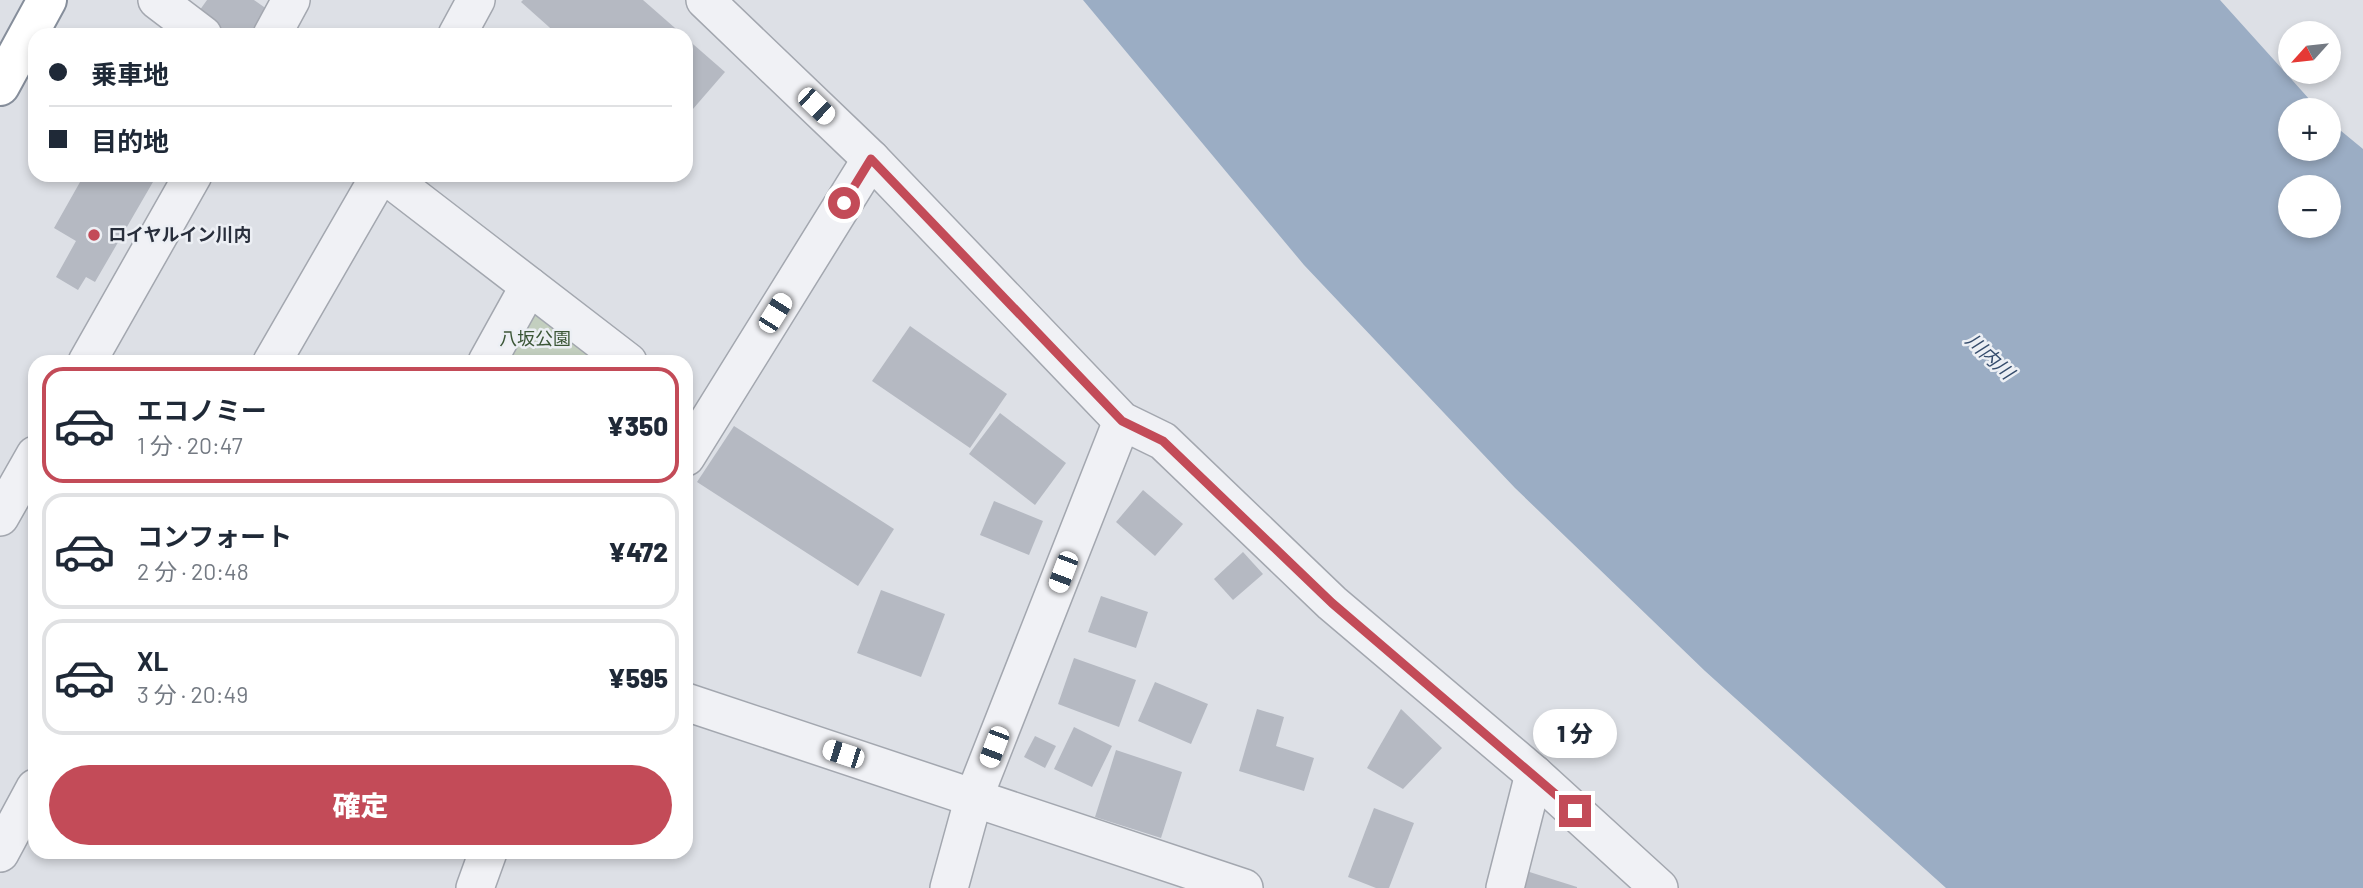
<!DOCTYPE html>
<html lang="ja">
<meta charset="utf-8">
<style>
:root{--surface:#fff;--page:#f2f2f3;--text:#1f2937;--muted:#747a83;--line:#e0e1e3;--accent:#c34b58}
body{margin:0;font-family:Barlow,"Noto Sans JP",sans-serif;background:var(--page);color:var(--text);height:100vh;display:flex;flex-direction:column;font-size:26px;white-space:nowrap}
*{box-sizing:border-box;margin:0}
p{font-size:23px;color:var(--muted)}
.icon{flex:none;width:38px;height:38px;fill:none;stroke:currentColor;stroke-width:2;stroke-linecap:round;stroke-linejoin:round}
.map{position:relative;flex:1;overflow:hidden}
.sheet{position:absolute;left:28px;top:355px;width:665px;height:504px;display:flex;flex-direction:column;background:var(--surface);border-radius:21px;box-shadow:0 4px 10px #0003}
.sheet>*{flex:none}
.top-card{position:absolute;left:28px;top:28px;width:665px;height:154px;border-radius:21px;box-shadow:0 4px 10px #0003;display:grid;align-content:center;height:154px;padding:0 21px;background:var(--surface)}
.needle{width:46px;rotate:243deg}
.controls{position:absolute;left:2278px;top:21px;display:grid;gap:14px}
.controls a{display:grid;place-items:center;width:63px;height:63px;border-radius:50%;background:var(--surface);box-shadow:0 4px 10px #0003;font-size:35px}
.end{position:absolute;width:32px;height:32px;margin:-16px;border:9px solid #c34b58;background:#fff;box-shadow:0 0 0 4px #fff}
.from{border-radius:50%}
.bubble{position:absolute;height:49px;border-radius:24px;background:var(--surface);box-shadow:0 4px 10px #0003;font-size:23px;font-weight:800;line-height:49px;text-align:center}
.car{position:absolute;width:21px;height:42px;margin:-21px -10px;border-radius:9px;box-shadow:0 0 5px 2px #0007;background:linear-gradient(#fff 24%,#345 0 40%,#fff 0 76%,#345 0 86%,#fff 0)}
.top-card b{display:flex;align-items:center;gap:24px;height:66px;font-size:26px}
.top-card b+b{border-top:2px solid var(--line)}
.top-card i{width:18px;height:18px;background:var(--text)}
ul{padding:12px 0 0;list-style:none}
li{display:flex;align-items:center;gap:21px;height:116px;margin:0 14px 10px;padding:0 7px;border:4px solid var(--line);border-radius:21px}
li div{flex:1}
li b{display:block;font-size:26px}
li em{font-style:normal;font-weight:800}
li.current{border-color:var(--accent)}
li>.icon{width:63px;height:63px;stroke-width:1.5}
.primary-button{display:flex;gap:14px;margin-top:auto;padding:14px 21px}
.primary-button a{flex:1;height:80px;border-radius:42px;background:var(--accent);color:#fff;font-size:28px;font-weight:800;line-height:80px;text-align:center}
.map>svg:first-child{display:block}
.green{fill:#c3cfbf}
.water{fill:#9badc4;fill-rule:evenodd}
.building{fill:#b5b9c2}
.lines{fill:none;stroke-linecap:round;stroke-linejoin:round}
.minor-casing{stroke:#a3a7af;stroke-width:40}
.highway-casing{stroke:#868e9b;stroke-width:42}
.minor{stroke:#f0f1f5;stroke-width:37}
.highway{stroke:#fff;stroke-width:38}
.route{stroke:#c34b58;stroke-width:9}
.poi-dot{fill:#c34b58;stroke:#eceff4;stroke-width:2.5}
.labels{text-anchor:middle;stroke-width:5;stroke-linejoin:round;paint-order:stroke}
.poi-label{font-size:18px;font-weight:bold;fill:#282e3b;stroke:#eceff4;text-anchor:start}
.park-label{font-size:18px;fill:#3b5636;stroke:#eceff4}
.water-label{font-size:19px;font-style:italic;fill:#354c6c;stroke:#eceff4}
</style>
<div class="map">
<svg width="2363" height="888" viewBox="0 0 2363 888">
<rect width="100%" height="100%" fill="#dde0e6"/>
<path class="green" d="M534,311L601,362H496Z"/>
<path class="water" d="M1083,0H2220L2319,110H2291V149H2329V121L2363,149V888H1946L1705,671L1515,488L1304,265ZM2291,187H2329V226H2291Z"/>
<g class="building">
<path d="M207,0H254L274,14L259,35H226L197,14Z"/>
<path d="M523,0H643L683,35H558L521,2Z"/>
<path d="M686,38L725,72L686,117Z"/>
<path d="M84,175H157L95,282L86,277L78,290L56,277L76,241L54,228Z"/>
<path d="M910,326L1007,394L970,448L872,381Z"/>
<path d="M1000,413L1066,463L1035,505L969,454Z"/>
<path d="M734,426L894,529L858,586L697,482Z"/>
<path d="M1143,490L1183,524L1155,556L1116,522Z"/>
<path d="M994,501L1043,521L1029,555L980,535Z"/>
<path d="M1243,552L1263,574L1233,600L1214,579Z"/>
<path d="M881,590L945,614L921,677L857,653Z"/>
<path d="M1101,596L1148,612L1136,648L1088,632Z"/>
<path d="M1074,658L1136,680L1119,727L1058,704Z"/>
<path d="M1155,682L1208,704L1191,744L1138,721Z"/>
<path d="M1257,709L1284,717L1276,746L1314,758L1304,791L1239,771Z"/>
<path d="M1401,709L1442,748L1403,789L1367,768Z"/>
<path d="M1074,727L1112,746L1092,787L1054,769Z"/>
<path d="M1035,736L1056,746L1045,768L1024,757Z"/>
<path d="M1116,750L1182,772L1161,838L1095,817Z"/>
<path d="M1374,808L1414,823L1389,888H1376L1348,877Z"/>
<path d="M1523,870L1577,887V888H1518Z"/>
</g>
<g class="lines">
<defs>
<g id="minor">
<path d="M157,0L203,35"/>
<path d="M705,0L871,159L1122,421L1163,441L1332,603L1534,774L1659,888"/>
<path d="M272,35L291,0"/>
<path d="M457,35L476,0"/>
<path d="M385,175L628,362"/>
<path d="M87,362L193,175"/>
<path d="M272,362L380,175"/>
<path d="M487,362L529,286"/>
<path d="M686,457L871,159"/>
<path d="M0,517L35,455"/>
<path d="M686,702L1244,888"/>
<path d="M0,853L35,788"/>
<path d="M475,888L488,852"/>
<path d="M949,888L974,797L1122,421"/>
<path d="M1505,888L1534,774"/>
</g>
<path id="highway" d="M0,86L47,0"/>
</defs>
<use href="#minor" class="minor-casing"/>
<use href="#highway" class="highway-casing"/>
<use href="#minor" class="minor"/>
<use href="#highway" class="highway"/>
</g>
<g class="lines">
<path class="route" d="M844,203L871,159L1122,421L1163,441L1332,603L1575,811"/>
</g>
<circle class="poi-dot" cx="94" cy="235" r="7"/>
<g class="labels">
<g class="poi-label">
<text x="108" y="241">ロイヤルイン川内</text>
</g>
<g class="park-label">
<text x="535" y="345">八坂公園</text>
</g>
<g class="water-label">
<text transform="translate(1990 356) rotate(43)" y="7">川内川</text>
</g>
</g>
</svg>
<div class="controls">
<a><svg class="needle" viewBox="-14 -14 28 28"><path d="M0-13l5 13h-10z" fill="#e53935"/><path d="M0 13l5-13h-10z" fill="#747a83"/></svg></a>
<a>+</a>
<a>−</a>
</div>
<i class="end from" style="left:844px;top:203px"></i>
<i class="end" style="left:1575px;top:811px"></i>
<div class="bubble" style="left:1533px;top:709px;width:84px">1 分</div>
<i class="car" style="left:816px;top:106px;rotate:134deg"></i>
<i class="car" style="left:775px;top:313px;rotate:32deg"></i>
<i class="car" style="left:1063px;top:572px;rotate:201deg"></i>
<i class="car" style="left:994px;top:747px;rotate:201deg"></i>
<i class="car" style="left:843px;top:754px;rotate:288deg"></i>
<div class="top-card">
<b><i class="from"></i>乗車地</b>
<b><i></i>目的地</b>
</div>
<section class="sheet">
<ul>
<li class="current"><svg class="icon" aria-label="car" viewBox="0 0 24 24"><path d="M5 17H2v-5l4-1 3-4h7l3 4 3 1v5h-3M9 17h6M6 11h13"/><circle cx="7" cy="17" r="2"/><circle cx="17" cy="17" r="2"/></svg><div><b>エコノミー</b><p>1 分 · 20:47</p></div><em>¥350</em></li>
<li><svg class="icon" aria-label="car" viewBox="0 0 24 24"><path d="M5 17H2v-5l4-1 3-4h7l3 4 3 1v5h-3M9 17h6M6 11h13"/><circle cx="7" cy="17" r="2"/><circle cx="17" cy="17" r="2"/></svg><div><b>コンフォート</b><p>2 分 · 20:48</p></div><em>¥472</em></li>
<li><svg class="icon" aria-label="car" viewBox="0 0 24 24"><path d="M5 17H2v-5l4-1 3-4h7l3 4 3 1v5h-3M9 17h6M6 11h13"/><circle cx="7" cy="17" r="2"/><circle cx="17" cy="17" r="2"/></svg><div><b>XL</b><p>3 分 · 20:49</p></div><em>¥595</em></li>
</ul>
<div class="primary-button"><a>確定</a></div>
</section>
</div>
